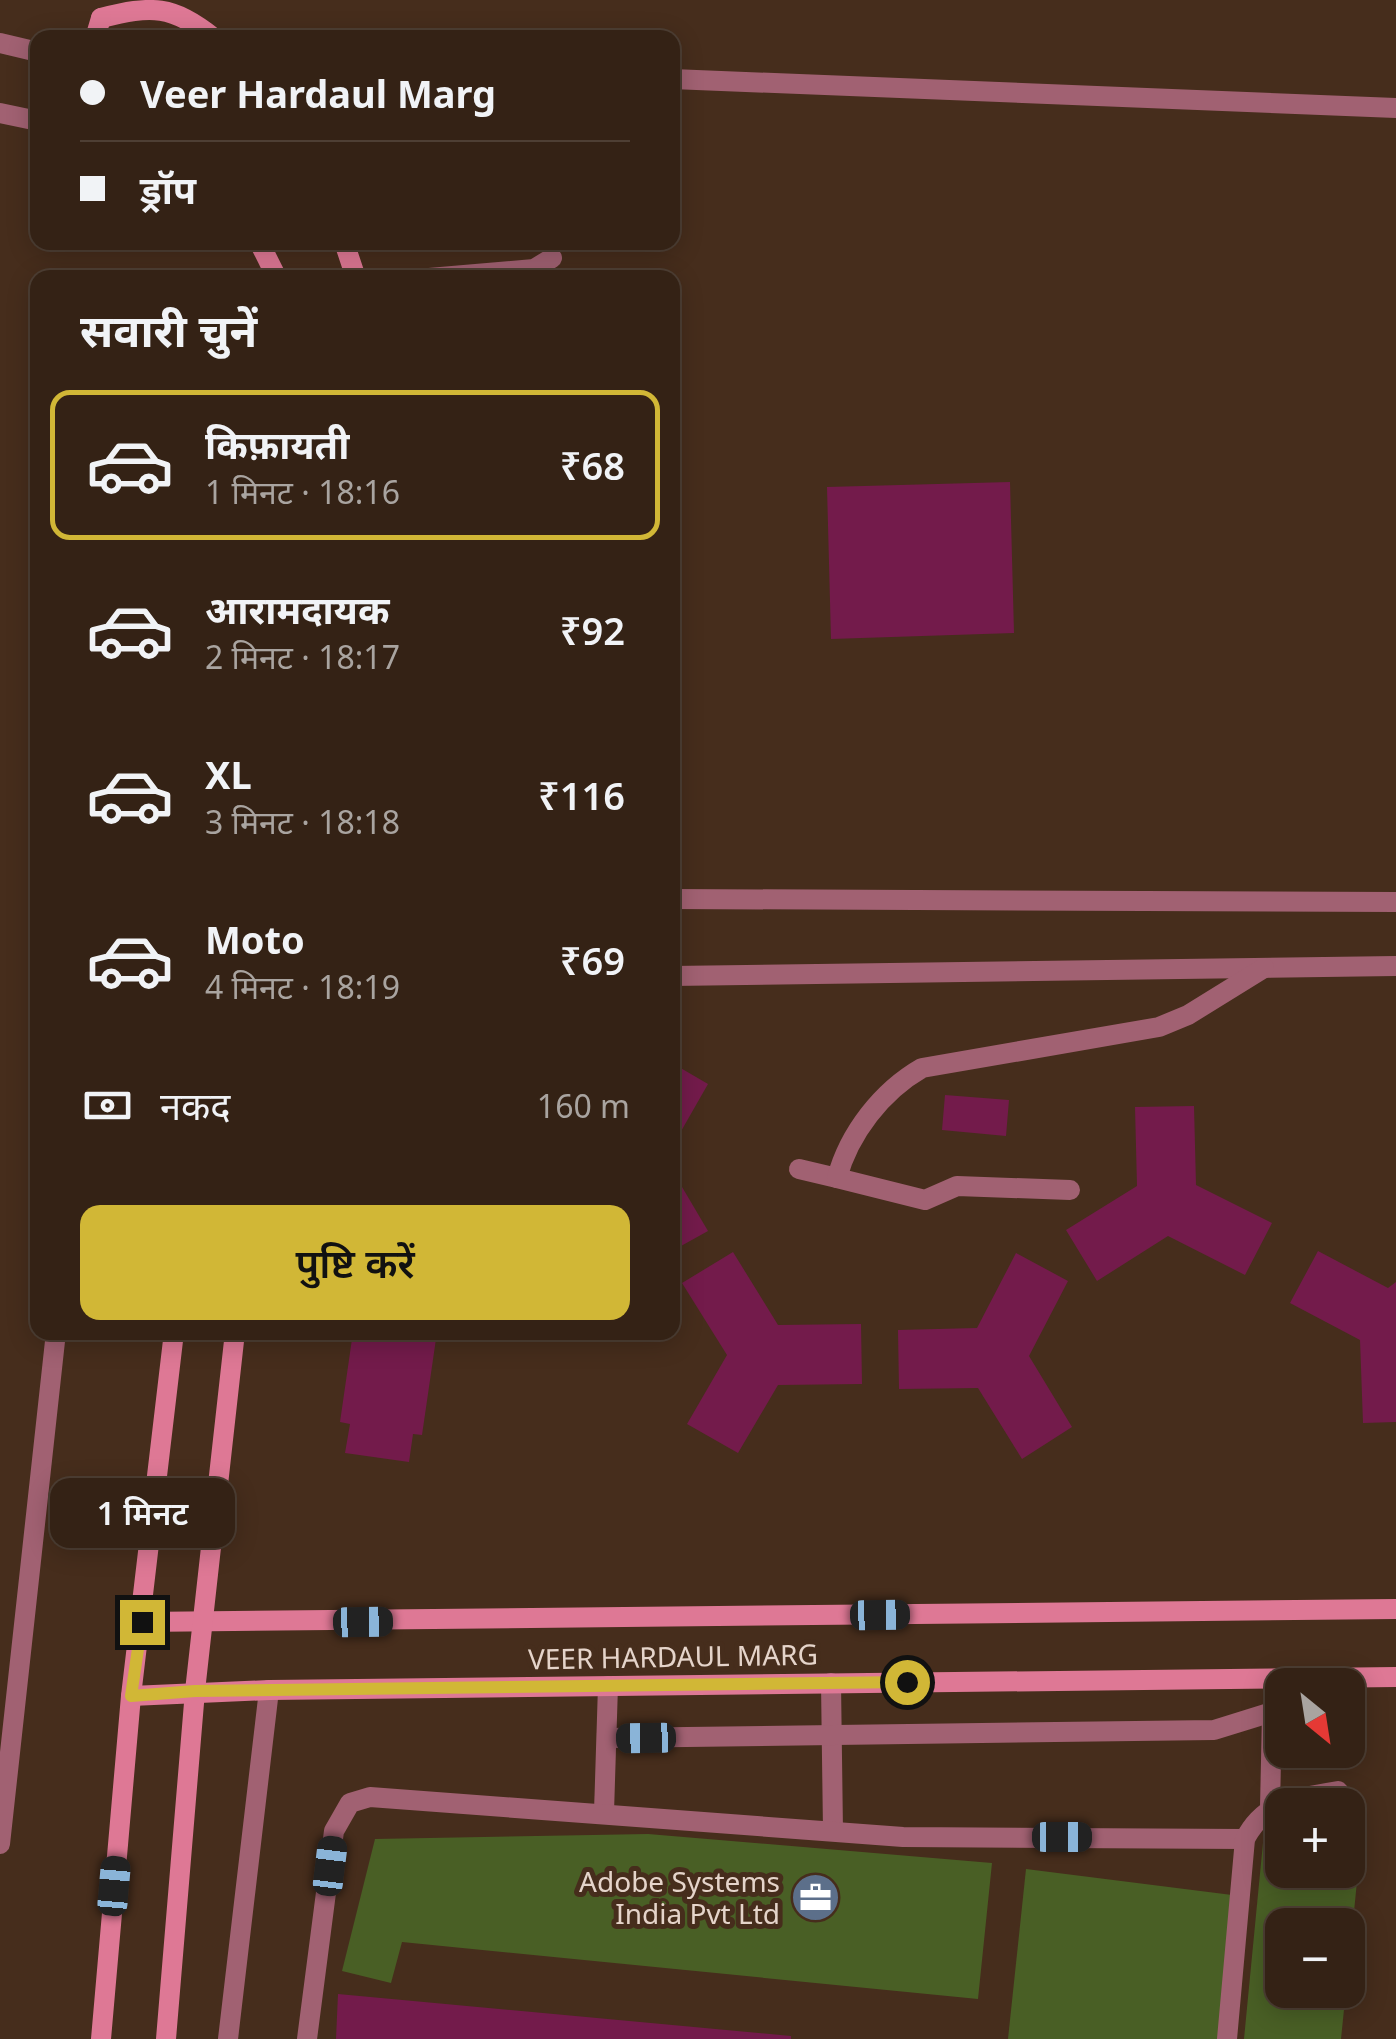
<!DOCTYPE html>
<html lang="hi">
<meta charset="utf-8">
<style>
:root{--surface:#342215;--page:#3f2f22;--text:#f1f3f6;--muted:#a9a4a0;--line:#4e3f34;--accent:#d1b736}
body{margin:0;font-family:"Noto Sans","Noto Sans Devanagari",sans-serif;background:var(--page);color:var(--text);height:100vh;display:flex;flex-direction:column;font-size:38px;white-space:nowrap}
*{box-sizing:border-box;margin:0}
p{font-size:32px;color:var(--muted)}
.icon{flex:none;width:55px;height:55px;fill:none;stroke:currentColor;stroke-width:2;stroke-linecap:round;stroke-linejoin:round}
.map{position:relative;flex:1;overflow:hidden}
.details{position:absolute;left:30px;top:270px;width:650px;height:1070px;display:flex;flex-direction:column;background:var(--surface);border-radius:20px;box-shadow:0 5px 25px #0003,0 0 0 2px var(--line)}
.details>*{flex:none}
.top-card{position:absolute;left:30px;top:30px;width:650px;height:220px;border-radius:20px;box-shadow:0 5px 25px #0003,0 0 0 2px var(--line);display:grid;align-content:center;height:220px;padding:0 50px;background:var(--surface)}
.needle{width:65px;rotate:150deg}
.tools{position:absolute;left:1265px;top:1668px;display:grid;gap:20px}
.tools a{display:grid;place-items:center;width:100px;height:100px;border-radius:20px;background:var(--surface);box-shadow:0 5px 25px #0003,0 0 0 2px var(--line);font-size:50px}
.end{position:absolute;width:45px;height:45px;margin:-22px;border:12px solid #d1b736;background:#111;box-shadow:0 0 0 5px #111}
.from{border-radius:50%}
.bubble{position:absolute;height:70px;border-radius:20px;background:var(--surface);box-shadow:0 5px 25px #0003,0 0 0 2px var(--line);font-size:32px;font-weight:600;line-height:70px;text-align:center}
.car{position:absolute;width:30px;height:60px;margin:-30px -15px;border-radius:12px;box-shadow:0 0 8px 2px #0007;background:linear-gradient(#222 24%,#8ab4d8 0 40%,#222 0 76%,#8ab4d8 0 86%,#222 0)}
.top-card b{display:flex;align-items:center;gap:35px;height:95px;font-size:38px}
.top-card b+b{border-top:2px solid var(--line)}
.top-card i{width:25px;height:25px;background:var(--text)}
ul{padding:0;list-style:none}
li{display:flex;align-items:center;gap:30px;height:150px;margin:0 20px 15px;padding:0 30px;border:5px solid transparent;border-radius:20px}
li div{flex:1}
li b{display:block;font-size:38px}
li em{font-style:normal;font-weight:600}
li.active{border-color:var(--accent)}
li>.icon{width:90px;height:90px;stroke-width:1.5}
h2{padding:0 50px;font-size:45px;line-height:120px}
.pay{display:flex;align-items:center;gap:25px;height:110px;padding:0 50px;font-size:38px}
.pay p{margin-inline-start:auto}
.cta{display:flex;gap:20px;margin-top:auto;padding:20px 50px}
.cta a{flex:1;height:115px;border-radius:20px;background:var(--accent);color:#111;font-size:40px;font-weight:600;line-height:115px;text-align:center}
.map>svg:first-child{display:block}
.green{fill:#495f25}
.building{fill:#731b4b}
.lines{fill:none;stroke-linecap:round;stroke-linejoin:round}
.lane{stroke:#a16172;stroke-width:20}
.street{stroke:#a16172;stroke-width:20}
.secondary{stroke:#de7895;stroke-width:20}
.route{stroke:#d1b736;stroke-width:12}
.labels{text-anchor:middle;stroke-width:10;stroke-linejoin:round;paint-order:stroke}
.street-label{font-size:28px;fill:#e5d4ca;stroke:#462d1c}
.poi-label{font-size:28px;fill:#e5d4ca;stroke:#462d1c;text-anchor:end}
</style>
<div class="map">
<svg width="1396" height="2039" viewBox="0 0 1396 2039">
<rect width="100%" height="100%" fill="#462d1c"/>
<g class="green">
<path d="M1265,1822L1282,1824V1870H1348V1830L1362,1831L1348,1972V1925H1282V1990H1346L1341,2039H1244Z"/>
<path d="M648,1834L992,1863L978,1999L402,1942L391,1983L342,1971L375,1839Z"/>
<path d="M1026,1869L1240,1896L1219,2039H1008Z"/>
</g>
<g class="building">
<path d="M1010,482L1014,633L831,639L827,487Z"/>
<path d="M672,1063L708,1084L672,1147Z"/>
<path d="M945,1095L1009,1100L1006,1136L942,1130Z"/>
<path d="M1194,1106L1196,1185L1272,1223L1245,1275L1168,1236L1097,1281L1066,1230L1137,1186L1135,1107Z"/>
<path d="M672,1170L708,1231L672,1251Z"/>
<path d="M1318,1251L1388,1288L1396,1282V1422L1363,1423L1360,1340L1290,1303Z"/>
<path d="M733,1252L778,1325L861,1324L862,1384L778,1385L738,1453L687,1424L727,1355L682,1283Z"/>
<path d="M1016,1253L1068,1281L1029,1356L1072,1427L1022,1459L978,1388L899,1389L898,1330L977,1328Z"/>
<path d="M353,1332H437L422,1435L413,1434L409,1462L345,1453L350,1424L340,1422Z"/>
<path d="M338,1994L791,2036V2039H336Z"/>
</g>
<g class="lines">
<g class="lane">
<path d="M429,278L534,269L552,258"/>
<path d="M831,1683L833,1831"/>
<path d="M610,1738L1214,1730L1282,1709"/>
<path d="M1270,1808L1272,1713"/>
<path d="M604,1812L608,1686"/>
<path d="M228,2039L269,1690"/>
<path d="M307,2039L334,1831L350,1803L370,1797L903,1837L1245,1839"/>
<path d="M1227,2039L1245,1839C1265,1800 1298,1798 1338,1791"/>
</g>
<g class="street">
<path d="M0,43L38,52"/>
<path d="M672,79L1396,108"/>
<path d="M0,113L38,121"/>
<path d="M672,899L1396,902"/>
<path d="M672,976L1396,966"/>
<path d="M799,1169L837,1178"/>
<path d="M1070,1190L957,1186L925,1200L837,1178C849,1133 882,1091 922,1068L1159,1027L1188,1015L1264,968"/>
<path d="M0,1844L56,1332"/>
</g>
<g class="secondary">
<path d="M101,18C152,5 172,5 214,38"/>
<path d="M95,38L101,18"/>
<path d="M259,242L277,278"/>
<path d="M344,242L356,278"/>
<path d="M142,1622L1396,1609"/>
<path d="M131,1696L269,1690L1396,1677"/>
<path d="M101,2039L131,1696L174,1332"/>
<path d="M166,2039L195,1691L235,1332"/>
</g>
</g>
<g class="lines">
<path class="route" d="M142,1622L131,1696L195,1691L907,1682"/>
</g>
<defs>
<symbol id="office-disc" viewBox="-11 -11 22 22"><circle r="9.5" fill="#5c6f8a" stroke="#462d1c"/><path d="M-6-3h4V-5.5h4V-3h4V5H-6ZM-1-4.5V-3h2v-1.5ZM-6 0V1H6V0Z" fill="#fff"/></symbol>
</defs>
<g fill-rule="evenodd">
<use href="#office-disc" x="788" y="1870" width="55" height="55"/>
</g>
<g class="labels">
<g class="street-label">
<text transform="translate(673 1657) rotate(-1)" y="10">VEER HARDAUL MARG</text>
</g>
<g class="poi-label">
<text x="780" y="1892">Adobe Systems<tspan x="780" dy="32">India Pvt Ltd</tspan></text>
</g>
</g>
</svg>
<div class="tools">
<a><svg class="needle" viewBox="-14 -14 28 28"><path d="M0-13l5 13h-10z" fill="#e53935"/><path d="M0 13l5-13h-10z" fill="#a9a4a0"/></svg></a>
<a>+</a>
<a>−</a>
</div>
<i class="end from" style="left:907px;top:1682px"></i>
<i class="end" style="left:142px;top:1622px"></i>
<div class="bubble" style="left:50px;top:1478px;width:185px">1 मिनट</div>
<i class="car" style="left:880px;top:1615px;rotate:89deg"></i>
<i class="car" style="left:363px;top:1622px;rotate:89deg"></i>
<i class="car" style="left:646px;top:1738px;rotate:269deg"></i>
<i class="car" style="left:1062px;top:1837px;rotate:90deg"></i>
<i class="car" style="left:330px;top:1866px;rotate:7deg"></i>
<i class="car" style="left:114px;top:1886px;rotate:5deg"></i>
<div class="top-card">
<b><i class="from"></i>Veer Hardaul Marg</b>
<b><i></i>ड्रॉप</b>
</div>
<section class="details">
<h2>सवारी चुनें</h2>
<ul>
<li class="active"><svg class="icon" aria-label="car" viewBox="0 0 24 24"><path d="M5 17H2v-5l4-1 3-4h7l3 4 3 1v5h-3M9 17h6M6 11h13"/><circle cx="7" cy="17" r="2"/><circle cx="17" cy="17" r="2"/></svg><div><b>किफ़ायती</b><p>1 मिनट · 18:16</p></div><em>₹68</em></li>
<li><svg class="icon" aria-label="car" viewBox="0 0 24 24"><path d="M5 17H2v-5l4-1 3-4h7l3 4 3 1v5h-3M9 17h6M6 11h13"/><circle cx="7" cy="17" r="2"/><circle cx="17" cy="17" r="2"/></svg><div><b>आरामदायक</b><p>2 मिनट · 18:17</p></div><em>₹92</em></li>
<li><svg class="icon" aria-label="car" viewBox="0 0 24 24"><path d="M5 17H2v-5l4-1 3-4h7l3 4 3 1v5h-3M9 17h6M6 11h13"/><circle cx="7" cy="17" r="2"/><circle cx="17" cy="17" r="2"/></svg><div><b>XL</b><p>3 मिनट · 18:18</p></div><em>₹116</em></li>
<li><svg class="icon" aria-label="car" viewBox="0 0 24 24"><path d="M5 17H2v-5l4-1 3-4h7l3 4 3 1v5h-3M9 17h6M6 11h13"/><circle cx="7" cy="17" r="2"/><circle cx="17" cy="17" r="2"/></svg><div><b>Moto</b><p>4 मिनट · 18:19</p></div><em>₹69</em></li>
</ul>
<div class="pay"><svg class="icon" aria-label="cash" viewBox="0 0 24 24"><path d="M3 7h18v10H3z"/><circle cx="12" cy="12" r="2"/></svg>नकद<p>160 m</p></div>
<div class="cta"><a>पुष्टि करें</a></div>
</section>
</div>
